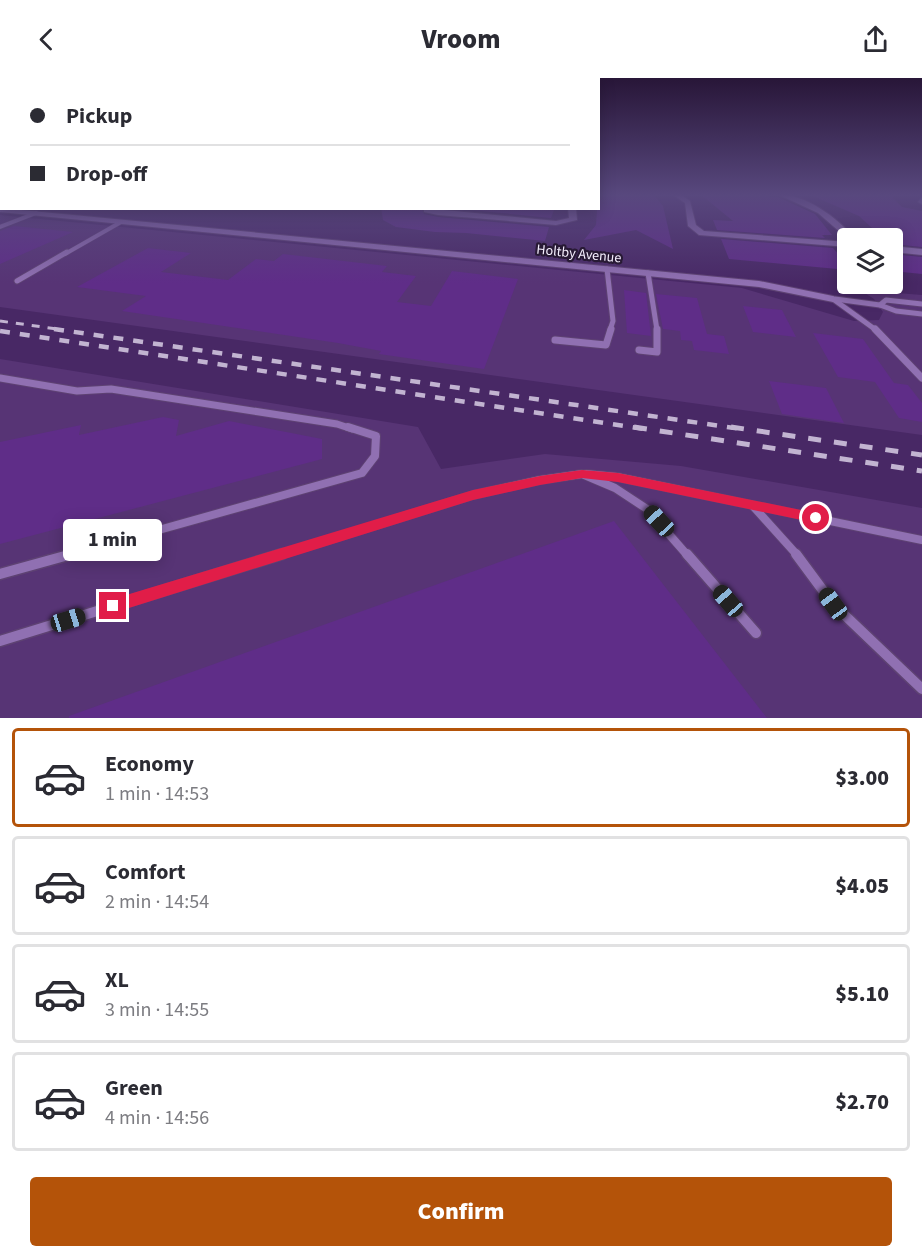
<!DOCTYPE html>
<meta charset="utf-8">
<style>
:root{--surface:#fff;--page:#f2f2f3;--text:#2b2b33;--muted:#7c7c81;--line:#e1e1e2;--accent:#b45309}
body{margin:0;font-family:"Source Sans 3",sans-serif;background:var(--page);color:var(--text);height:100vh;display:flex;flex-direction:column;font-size:22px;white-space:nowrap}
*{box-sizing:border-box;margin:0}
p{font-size:20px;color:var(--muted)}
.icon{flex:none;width:33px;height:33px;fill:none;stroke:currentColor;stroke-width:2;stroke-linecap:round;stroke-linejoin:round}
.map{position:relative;height:640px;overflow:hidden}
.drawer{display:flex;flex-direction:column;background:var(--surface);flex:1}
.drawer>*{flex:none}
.guide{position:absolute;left:0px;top:0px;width:600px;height:132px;box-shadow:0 3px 15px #0003;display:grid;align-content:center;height:132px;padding:0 30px;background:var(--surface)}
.tools{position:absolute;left:837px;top:150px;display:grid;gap:12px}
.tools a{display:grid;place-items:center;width:66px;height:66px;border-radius:6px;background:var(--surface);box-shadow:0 3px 15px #0003;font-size:30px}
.end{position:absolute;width:27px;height:27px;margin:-14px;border:8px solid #e11d48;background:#fff;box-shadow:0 0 0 3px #fff}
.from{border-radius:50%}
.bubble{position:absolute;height:42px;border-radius:6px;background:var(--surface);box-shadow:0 3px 15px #0003;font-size:20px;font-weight:800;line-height:42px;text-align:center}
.car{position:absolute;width:18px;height:36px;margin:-18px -9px;border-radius:8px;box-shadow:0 0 4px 2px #0007;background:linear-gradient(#222 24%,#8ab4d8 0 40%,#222 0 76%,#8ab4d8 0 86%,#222 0)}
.guide b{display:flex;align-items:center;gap:21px;height:57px;font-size:22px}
.guide b+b{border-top:2px solid var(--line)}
.guide i{width:15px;height:15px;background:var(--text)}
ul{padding:10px 0 0;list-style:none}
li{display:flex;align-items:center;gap:18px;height:99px;margin:0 12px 9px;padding:0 18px;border:3px solid var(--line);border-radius:6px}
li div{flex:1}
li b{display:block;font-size:22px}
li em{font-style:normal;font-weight:800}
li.on{border-color:var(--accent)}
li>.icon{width:54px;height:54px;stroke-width:1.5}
.button{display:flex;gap:12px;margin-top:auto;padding:12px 30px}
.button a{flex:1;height:69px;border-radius:6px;background:var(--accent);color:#fff;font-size:24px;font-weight:800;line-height:69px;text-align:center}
header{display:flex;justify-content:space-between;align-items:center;height:78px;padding:0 30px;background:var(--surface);font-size:27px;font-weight:800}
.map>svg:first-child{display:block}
.built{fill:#573475}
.building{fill:#5f2d88}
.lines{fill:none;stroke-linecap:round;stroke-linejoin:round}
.lane-far4-casing{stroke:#5e4273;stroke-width:5}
.lane-far3-casing{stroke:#5e4273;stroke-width:7}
.lane-far2-casing{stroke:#5e4273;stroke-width:9}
.lane-far1-casing{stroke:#5e4273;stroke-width:10}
.lane-casing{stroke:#5e4273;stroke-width:13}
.street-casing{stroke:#5e4273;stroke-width:2}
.lane-far4{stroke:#9070b2;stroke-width:4}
.lane-far3{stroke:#9070b2;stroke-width:5}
.lane-far2{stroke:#9070b2;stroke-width:7}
.lane-far1{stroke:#9070b2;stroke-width:8}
.lane{stroke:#9070b2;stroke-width:10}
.street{fill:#9070b2;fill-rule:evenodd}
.rail-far2{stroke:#c2b4d1;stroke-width:3;stroke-dasharray:8 8;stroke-linecap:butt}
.rail-far1{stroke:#c2b4d1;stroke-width:4.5;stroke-dasharray:10 10;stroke-linecap:butt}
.rail{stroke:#c2b4d1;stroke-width:5;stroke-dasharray:13 13;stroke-linecap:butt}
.route{fill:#e11d48}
.labels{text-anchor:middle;stroke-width:4.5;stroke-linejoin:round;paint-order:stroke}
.far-street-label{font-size:14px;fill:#f4eefd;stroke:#281a35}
</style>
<header><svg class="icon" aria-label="back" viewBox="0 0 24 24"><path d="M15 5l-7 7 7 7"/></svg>Vroom<svg class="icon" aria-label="share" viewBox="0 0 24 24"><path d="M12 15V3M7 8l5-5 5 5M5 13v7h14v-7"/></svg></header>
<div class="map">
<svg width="922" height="640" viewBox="0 0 922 640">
<rect width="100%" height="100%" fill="#482865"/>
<g class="built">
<path d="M0,137L742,210L854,243L879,242L883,234L874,221L860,212L922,217V357L0,229Z"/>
<path d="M0,281L418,349L441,391L545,376L681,388L922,430V640H0Z"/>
</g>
<g class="building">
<path d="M598,116H653L663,128L673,171L636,152L584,162L596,147Z"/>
<path d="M700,116H763L770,119H778L815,136L832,157H822L825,160L717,152L713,142L733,143Z"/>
<path d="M808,116L893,117V120L902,129L922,133V169L892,166V160H883L859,138Z"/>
<path d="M381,130H422L424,136L438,139L549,149L545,163L466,155L435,154L396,149L383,142Z"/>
<path d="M452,130H539L554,132L551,140Z"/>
<path d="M14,148L73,154L0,186V153Z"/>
<path d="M721,161L833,170L848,187V192L729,181Z"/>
<path d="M148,170L191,175L161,194L228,202L256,181L274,183L283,176L387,188L382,194L416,198L397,224L431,228L452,193L518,201L484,291L379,276L381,273L338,265L122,233L146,218L77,209Z"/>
<path d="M892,176L922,179V196L892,193Z"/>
<path d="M624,212L646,215L651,258L627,255Z"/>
<path d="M656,216L697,220L707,256L724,258L729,276L694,272L692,263L681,262L680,253L663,251Z"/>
<path d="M743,228L782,232L796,259L753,254Z"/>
<path d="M813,255L863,261L894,305L908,307L922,325V344L899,340L875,304L838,299Z"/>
<path d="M769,303L826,310L844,345L782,336Z"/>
<path d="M163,339L179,342L176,358L229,343L322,361V381L0,466V364L81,347L79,357Z"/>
<path d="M614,443L767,640H69V638Z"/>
</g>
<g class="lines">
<defs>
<g id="lane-far4">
<path d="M0,149L36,135"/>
<path d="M65,176L121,144"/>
</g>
<g id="lane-far3">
<path d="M607,191L613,243L610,252"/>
<path d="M648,195L657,252"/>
<path d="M17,203L67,174"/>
<path d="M833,221L876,252"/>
<path d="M835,221L880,227"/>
<path d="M922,226L886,222L880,227L896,233L922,236"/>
</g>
<g id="lane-far2">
<path d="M875,251L922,300"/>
<path d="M555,262L606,267L611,251"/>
<path d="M639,272L657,274V251"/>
<path d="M0,300L77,313L111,311L337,346L352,351"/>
</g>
<g id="lane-far1">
<path d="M586,396L617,399L922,462"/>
<path d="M752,427L798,478"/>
<path d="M66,478L362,395L375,378L376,358L348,349"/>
<path d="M277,478L473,417L540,402L582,396L615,410L647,431L688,478"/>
</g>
<g id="lane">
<path d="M687,476L756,555"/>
<path d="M796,476L833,526L922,611"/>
<path d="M0,496L72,476"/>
<path d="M0,563L282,476"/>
</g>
<g id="street">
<path d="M672,116H680L690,123L696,147L704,153L848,164V169L699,157L688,148L685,125Z"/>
<path d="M777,116C806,116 836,139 855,160L848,161L818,135Z"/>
<path d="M922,119V126L918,124Z"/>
<path d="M0,130L759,203L833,218L838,221L833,224L759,209L0,134Z"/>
<path d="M424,130L556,143L569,140L568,130H576L577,142L556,147L438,137L424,134Z"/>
<path d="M892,168L922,171V177L892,174Z"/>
</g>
</defs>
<use href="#lane-far4" class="lane-far4-casing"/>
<use href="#lane-far3" class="lane-far3-casing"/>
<use href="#lane-far2" class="lane-far2-casing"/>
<use href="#lane-far1" class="lane-far1-casing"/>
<use href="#lane" class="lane-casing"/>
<use href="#street" class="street-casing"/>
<use href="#lane-far4" class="lane-far4"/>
<use href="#lane-far3" class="lane-far3"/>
<use href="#lane-far2" class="lane-far2"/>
<use href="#lane-far1" class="lane-far1"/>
<use href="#lane" class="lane"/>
<use href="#street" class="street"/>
<path class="rail-far2" d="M0,243L64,252"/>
<g class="rail-far1">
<path d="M54,251L741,351"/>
<path d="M0,253L644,351"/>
</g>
<g class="rail">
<path d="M634,349L922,393"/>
<path d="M731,349L922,377"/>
</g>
</g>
<linearGradient id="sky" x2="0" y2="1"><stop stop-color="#281638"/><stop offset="0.57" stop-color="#58487e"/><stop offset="1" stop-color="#58487e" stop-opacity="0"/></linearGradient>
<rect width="922" height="205" fill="url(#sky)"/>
<path class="route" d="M582,392L618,395L816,435L822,440L816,445L618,404L582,400L540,407L473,422L113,535L107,533L105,528L107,523L113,521L473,412L540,398Z"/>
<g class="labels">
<g class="far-street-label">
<text transform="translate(579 175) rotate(6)" y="5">Holtby Avenue</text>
</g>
</g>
</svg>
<div class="tools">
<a><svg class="icon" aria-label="layers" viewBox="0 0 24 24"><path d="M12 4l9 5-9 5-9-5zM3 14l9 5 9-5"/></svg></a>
</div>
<i class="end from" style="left:816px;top:440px"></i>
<i class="end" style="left:113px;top:528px"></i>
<div class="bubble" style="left:63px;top:441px;width:99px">1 min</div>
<i class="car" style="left:659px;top:443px;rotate:317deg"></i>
<i class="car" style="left:728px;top:523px;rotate:319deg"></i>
<i class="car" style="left:833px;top:526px;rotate:324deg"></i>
<i class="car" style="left:68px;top:542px;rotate:73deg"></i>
<div class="guide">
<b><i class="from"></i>Pickup</b>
<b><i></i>Drop-off</b>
</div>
</div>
<section class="drawer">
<ul>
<li class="on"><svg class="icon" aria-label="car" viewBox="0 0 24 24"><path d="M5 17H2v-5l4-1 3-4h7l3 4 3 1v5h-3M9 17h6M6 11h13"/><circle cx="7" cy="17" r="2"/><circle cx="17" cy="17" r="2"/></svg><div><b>Economy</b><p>1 min · 14:53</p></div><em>$3.00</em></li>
<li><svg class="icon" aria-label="car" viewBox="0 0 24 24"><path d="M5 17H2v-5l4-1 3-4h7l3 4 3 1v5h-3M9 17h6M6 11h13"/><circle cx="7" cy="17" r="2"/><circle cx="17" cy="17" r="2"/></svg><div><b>Comfort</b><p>2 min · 14:54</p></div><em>$4.05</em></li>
<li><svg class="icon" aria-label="car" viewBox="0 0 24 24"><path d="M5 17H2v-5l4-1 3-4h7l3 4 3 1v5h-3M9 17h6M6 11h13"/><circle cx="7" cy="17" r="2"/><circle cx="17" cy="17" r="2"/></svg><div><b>XL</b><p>3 min · 14:55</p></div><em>$5.10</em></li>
<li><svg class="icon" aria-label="car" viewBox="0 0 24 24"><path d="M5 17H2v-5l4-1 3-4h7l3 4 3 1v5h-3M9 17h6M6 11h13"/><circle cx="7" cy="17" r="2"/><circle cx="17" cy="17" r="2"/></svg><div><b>Green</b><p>4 min · 14:56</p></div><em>$2.70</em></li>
</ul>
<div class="button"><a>Confirm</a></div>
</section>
